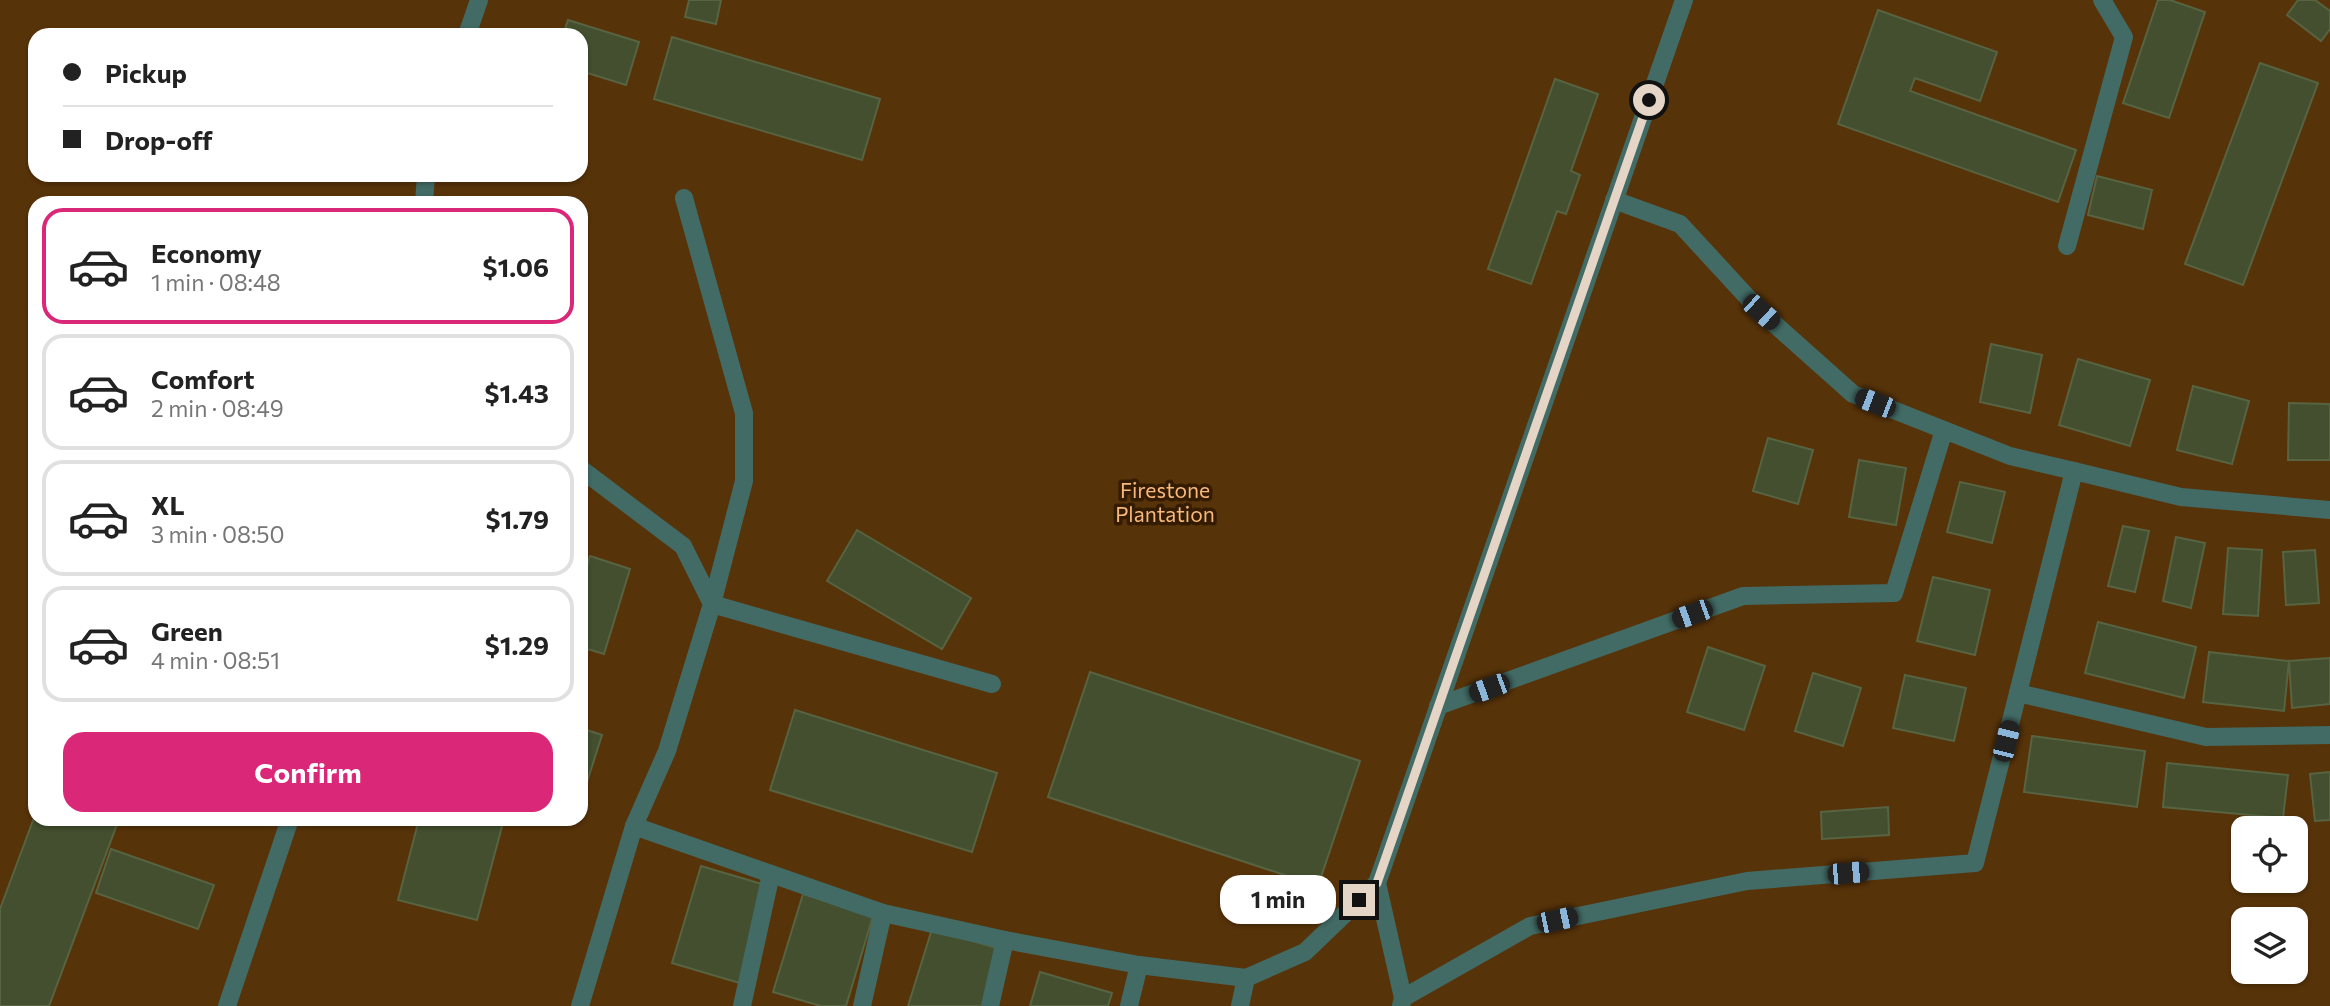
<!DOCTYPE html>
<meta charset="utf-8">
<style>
:root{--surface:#fff;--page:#f6f6f6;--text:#222;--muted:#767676;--line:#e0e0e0;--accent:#db2777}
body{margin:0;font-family:Commissioner,sans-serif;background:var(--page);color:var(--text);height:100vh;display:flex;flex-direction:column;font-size:26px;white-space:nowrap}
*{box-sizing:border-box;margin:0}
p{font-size:23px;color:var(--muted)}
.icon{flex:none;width:38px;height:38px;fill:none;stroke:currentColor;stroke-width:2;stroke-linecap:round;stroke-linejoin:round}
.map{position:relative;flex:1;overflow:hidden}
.panel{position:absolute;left:28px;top:196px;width:560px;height:630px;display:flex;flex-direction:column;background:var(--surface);border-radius:21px;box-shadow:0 2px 5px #0004}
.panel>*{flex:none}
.top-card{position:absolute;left:28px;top:28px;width:560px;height:154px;border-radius:21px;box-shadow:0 2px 5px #0004;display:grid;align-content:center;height:154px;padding:0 35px;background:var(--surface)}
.tools{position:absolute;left:2231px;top:816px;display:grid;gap:14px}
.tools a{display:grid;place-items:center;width:77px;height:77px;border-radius:14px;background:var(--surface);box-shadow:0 2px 5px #0004;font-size:35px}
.end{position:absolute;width:32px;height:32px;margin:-16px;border:9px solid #e5d5c6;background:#111;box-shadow:0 0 0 4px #111}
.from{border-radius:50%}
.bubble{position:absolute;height:49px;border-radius:21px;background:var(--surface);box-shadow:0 2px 5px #0004;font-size:23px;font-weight:700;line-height:49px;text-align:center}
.car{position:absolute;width:21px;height:42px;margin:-21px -10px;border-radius:9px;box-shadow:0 0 5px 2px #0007;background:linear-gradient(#222 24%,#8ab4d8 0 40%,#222 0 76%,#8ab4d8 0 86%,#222 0)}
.top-card b{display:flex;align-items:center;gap:24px;height:66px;font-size:26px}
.top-card b+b{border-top:2px solid var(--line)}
.top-card i{width:18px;height:18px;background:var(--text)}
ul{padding:12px 0 0;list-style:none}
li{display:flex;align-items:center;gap:21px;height:116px;margin:0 14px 10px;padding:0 21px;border:4px solid var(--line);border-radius:21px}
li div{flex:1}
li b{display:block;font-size:26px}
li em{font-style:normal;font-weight:700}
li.selected{border-color:var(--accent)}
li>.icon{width:63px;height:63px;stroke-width:1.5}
.cta{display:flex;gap:14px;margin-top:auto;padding:14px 35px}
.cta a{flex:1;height:80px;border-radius:21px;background:var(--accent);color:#fff;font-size:28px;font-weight:700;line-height:80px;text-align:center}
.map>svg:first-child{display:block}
.green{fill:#573309;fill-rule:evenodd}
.building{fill:#434f2e;stroke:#576341;stroke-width:2}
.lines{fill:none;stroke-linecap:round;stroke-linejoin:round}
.lane{stroke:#426b65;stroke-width:18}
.street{stroke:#426b65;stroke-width:18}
.route{stroke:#e5d5c6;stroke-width:9}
.labels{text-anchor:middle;stroke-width:7;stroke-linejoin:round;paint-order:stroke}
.park-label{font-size:21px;fill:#f9b97b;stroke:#341c02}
</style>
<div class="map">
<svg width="2330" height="1006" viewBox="0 0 2330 1006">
<rect width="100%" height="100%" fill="#3f260c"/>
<path class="green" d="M0,0H2330V1006H0ZM35,35H581V175H35ZM35,203H581V819H35ZM2244,828H2296V880H2244ZM2244,919H2296V971H2244Z"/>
<g class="building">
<path d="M689,0H721L716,24L685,17Z"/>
<path d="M2158,0H2170L2205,12L2169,118L2123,103Z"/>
<path d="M2298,0H2315L2330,11V29L2321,41L2287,15Z"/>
<path d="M1878,10L1997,52L1980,101L1915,78L1910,91L2076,150L2058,202L1838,124Z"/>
<path d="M568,20L639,42L626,85L581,71V35H563Z"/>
<path d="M672,37L880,99L862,160L654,99Z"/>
<path d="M2260,63L2318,83L2243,285L2185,264Z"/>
<path d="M1555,79L1598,94L1571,171L1580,175L1566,214L1557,211L1531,284L1488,269Z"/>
<path d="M2097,176L2152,190L2143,229L2088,215Z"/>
<path d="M1991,344L2042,355L2030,413L1980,402Z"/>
<path d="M2078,359L2150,380L2130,446L2059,425Z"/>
<path d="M2193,386L2249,401L2232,464L2177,450Z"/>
<path d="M2289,403L2330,404V460H2288Z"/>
<path d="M1768,438L1813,450L1798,504L1753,491Z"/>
<path d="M1859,460L1906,468L1896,525L1849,517Z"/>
<path d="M1960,482L2005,492L1992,543L1947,532Z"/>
<path d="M2123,526L2149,531L2135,592L2108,586Z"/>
<path d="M857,530L971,598L942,649L827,581Z"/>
<path d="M2176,537L2205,543L2191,608L2163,601Z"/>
<path d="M2228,548L2262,550L2258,616L2223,614Z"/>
<path d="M2315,550L2319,603L2286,605L2283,552Z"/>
<path d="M590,556L630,569L604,654L581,647V586Z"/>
<path d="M1933,577L1990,590L1975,655L1917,641Z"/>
<path d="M2098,622L2196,647L2184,698L2085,673Z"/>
<path d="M1708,647L1765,666L1744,730L1687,712Z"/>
<path d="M2209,652L2289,661L2284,711L2203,702Z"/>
<path d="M2330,658V704L2292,708L2289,661Z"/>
<path d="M1090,672L1360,761L1318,886L1048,797Z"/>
<path d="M1813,673L1861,688L1843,746L1795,731Z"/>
<path d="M1905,675L1966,688L1954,741L1893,728Z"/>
<path d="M795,710L997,773L972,852L770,790Z"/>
<path d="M581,728L602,735L581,801Z"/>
<path d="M2032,736L2145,751L2137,807L2024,792Z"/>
<path d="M2167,763L2288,775L2283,818L2163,807Z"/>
<path d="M2330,772V820L2315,821L2310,774Z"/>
<path d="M1888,807L1889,835L1822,839L1821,812Z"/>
<path d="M35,815V819H119L49,1006H0V909Z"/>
<path d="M419,819H504L477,920L398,900Z"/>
<path d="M111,849L214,885L198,929L96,893Z"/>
<path d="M701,866L772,887L743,984L672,963Z"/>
<path d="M803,894L873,916L846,1006H821L773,992Z"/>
<path d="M932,929L1003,950L986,1006H908Z"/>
<path d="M1040,972L1112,993L1108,1006H1030Z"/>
</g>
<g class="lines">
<g class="lane">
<path d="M684,198L744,413V481L712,604L992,684"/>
<path d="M2067,246L2124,37L2102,0"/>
</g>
<g class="street">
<path d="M467,35L479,0"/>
<path d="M1614,200L1680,224L1761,312L1853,394L2010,456L2074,471L2181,497L2330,510"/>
<path d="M424,203L426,175"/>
<path d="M2018,693L2206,737L2330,735"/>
<path d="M1438,706L1743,596L1894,593L1944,430"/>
<path d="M634,826L883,913L1005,940L1139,965L1246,978L1305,952L1377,883L1684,0"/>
<path d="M1377,883L1403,998L1401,1006"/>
<path d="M1403,998L1530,926L1747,881L1975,863L2074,471"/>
<path d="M227,1006L290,819"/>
<path d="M580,1006L634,826L667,751L712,604L683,546L581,469"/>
<path d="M742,1006L771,874"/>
<path d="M862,1006L883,913"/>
<path d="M990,1006L1005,940"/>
<path d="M1129,1006L1139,965"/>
<path d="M1240,1006L1246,978"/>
</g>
</g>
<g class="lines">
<path class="route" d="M1359,900L1377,883L1649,100"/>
</g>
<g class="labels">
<g class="park-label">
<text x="1165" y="498">Firestone<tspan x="1165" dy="24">Plantation</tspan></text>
</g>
</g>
</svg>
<div class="tools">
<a><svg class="icon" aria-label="locate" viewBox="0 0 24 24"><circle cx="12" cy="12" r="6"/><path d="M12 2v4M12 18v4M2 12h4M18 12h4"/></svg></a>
<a><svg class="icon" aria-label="layers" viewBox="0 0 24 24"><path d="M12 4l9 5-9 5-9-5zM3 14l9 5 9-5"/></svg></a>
</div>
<i class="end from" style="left:1649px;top:100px"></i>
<i class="end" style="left:1359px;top:900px"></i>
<div class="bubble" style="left:1220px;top:875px;width:116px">1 min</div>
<i class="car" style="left:1761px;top:312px;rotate:132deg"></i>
<i class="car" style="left:1875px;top:403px;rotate:291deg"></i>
<i class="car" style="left:1692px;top:614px;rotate:250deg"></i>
<i class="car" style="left:1489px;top:688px;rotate:250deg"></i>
<i class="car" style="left:2006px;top:741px;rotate:14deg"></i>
<i class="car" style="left:1848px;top:873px;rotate:85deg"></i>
<i class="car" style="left:1557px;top:920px;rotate:78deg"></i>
<div class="top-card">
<b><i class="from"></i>Pickup</b>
<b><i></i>Drop-off</b>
</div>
<section class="panel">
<ul>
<li class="selected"><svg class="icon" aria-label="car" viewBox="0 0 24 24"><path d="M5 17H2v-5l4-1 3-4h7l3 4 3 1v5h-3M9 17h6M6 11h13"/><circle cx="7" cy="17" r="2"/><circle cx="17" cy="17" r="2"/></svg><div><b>Economy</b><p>1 min · 08:48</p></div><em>$1.06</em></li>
<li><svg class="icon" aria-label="car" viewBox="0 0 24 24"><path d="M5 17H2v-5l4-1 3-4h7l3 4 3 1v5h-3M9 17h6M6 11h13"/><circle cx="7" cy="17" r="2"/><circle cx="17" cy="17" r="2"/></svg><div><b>Comfort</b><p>2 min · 08:49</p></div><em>$1.43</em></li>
<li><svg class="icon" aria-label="car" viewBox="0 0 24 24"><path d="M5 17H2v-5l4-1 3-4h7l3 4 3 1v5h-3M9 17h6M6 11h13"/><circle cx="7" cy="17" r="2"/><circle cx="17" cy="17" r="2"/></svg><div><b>XL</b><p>3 min · 08:50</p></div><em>$1.79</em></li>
<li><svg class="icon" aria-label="car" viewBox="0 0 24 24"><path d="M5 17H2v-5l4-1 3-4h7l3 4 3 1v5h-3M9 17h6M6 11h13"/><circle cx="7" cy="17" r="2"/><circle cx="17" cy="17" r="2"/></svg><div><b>Green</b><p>4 min · 08:51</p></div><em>$1.29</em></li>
</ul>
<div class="cta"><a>Confirm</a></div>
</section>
</div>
